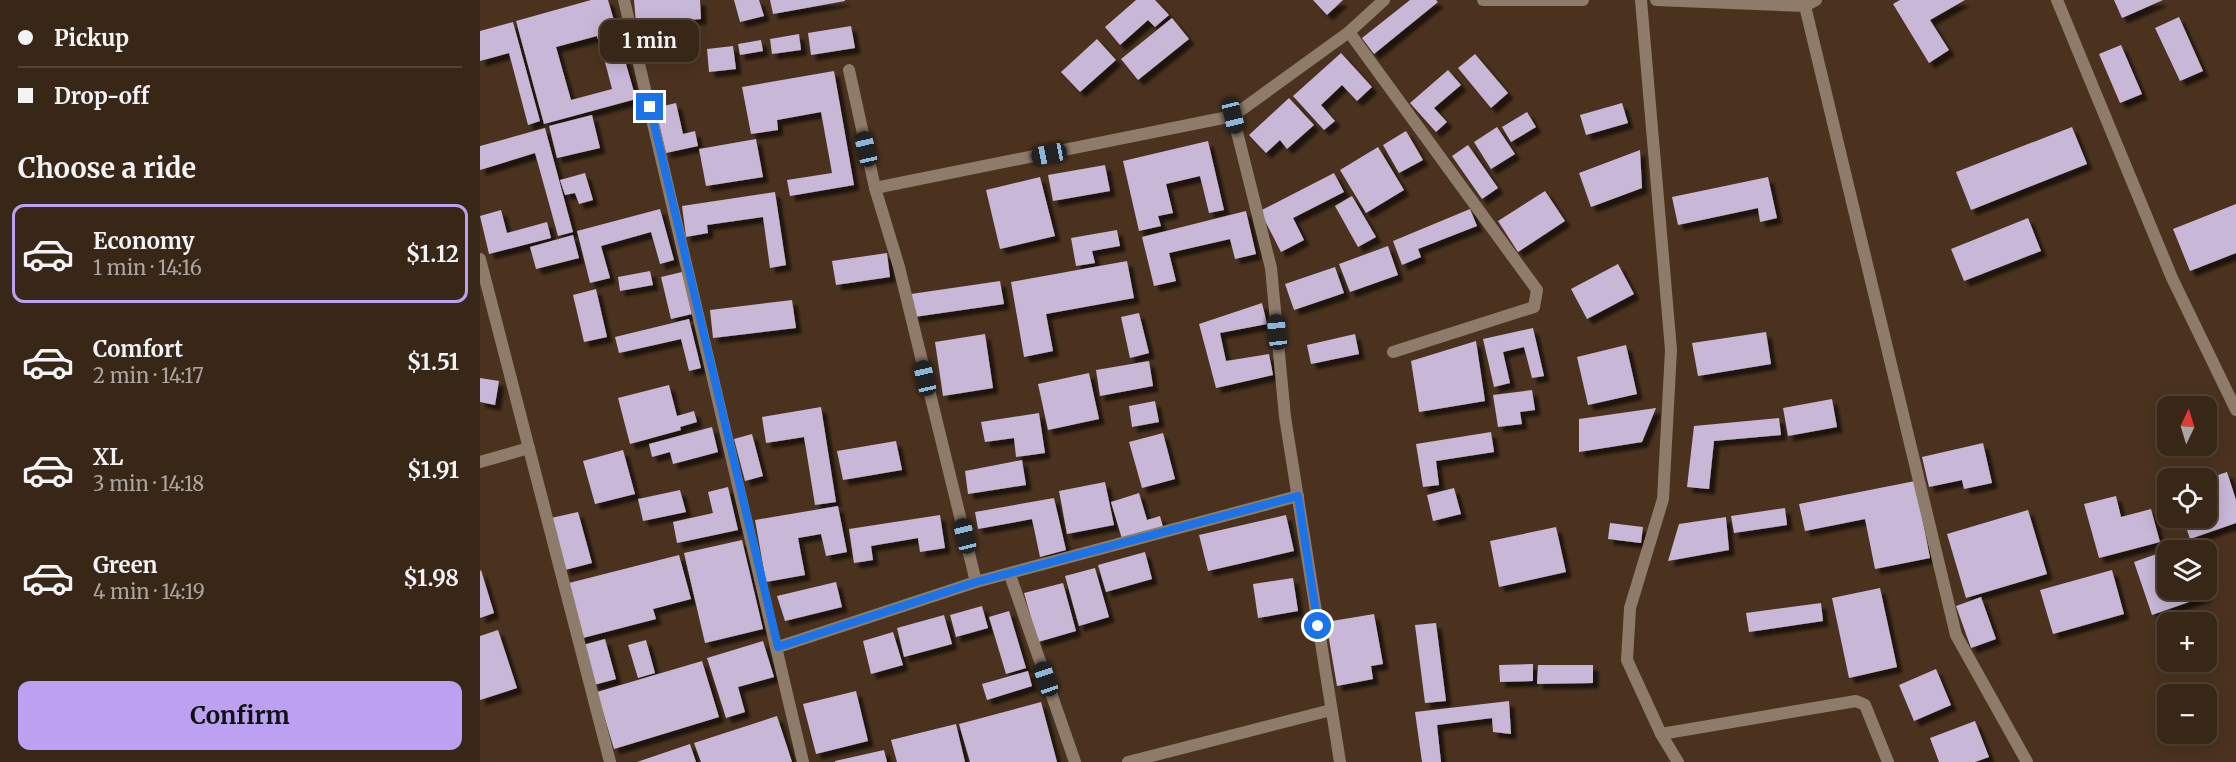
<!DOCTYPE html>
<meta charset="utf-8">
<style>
:root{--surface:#382616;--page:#3f2e1f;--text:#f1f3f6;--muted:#aba5a1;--line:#524335;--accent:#bca0f2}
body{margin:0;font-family:Merriweather,serif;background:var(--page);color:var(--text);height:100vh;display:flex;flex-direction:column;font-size:22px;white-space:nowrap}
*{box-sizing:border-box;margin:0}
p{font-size:20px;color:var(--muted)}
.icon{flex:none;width:33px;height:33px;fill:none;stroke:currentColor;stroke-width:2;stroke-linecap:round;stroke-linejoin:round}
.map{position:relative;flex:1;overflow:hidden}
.side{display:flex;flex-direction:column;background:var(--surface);width:480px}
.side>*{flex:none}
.guide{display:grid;align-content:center;height:132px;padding:0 18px;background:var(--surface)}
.needle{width:39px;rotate:4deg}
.buttons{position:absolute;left:1677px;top:396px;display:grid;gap:12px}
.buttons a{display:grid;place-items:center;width:60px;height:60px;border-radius:12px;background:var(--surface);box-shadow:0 3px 15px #0003,0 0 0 2px var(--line);font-size:30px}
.end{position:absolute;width:27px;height:27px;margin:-14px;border:8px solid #1a73e8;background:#fff;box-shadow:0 0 0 3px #fff}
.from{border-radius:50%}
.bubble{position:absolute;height:42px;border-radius:12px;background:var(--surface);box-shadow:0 3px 15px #0003,0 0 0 2px var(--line);font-size:20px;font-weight:700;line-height:42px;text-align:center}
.car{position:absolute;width:18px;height:36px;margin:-18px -9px;border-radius:8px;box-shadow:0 0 4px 2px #0007;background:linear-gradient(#222 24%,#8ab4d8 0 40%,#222 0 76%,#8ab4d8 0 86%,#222 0)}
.guide b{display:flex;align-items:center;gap:21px;height:57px;font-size:22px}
.guide b+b{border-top:2px solid var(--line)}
.guide i{width:15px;height:15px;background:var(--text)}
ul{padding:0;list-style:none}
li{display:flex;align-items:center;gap:18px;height:99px;margin:0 12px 9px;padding:0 6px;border:3px solid transparent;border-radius:12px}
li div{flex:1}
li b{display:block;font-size:22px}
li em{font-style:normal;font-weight:700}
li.active{border-color:var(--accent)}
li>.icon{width:54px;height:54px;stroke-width:1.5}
h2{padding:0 18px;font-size:27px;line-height:72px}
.cta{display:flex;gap:12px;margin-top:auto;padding:12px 18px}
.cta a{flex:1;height:69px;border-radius:12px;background:var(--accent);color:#111;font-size:24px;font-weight:700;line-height:69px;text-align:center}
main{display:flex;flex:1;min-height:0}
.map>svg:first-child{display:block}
.building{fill:#c8b7d6;filter:url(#shadow)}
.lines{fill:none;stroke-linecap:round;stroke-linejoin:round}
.minor{stroke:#8e7b69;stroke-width:12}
.route{stroke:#1a73e8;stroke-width:8}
</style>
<main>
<section class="side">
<div class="guide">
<b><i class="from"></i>Pickup</b>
<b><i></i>Drop-off</b>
</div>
<h2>Choose a ride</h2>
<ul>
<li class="active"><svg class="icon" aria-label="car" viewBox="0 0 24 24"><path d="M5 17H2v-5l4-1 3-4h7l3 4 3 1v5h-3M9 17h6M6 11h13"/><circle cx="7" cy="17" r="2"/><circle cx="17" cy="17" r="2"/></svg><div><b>Economy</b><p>1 min · 14:16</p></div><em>$1.12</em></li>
<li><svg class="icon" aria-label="car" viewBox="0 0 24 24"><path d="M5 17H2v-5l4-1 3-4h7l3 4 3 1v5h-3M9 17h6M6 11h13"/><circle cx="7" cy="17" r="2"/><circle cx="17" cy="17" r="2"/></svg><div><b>Comfort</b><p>2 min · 14:17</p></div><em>$1.51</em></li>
<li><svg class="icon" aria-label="car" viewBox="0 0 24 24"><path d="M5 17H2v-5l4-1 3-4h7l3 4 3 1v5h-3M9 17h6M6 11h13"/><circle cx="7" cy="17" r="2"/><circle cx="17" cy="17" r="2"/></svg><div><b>XL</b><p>3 min · 14:18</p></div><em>$1.91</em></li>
<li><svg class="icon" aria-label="car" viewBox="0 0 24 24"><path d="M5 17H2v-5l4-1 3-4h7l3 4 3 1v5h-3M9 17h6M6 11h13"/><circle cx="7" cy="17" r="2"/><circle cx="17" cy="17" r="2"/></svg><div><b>Green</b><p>4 min · 14:19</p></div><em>$1.98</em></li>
</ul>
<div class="cta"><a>Confirm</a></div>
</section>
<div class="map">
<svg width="1756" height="762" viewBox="0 0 1756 762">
<defs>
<filter id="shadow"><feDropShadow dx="5.5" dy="5.5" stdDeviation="1.5" flood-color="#0009"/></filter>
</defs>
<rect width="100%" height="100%" fill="#4a321e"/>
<g class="building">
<path d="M111,0H128L140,41L120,47L117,36L76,47L91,100L132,89L125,62L144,57L156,99L64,124L36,21Z"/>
<path d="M154,0H220L221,19L156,24Z"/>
<path d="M254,0H279L284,16L260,22Z"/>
<path d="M290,0H365V1L293,14Z"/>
<path d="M656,0H675L689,15L675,27L668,20L640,45L625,27Z"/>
<path d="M833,0H863L847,15Z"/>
<path d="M930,0H956L958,2L894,54L882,38Z"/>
<path d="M1420,0H1485L1450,20L1469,50L1449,63L1413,4Z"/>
<path d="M1634,0H1683L1642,18Z"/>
<path d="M1699,17L1723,71L1700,81L1675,28Z"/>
<path d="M692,18L709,39L658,80L641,59Z"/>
<path d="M33,22L60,121L48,125L29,53L0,61V31Z"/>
<path d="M371,26L375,48L331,55L328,33Z"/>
<path d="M319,34L321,50L292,54L290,39Z"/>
<path d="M617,39L636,60L600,92L581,72Z"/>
<path d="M281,40L283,51L260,55L258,44Z"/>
<path d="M1641,45L1662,94L1640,103L1619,54Z"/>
<path d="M253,46L256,69L229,72L227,49Z"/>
<path d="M861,53L892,87L877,101L862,85L841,105L855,121L844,130L813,96Z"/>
<path d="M995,54L1028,93L1011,108L978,68Z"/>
<path d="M968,70L981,85L954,108L967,122L956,132L930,103Z"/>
<path d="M354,71L374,185L310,196L307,180L352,173L341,112L297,120L298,130L271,134L262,87Z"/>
<path d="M809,98L834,125L807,149L800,140L786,153L769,135Z"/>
<path d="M196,103L203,134L215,131L218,146L186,153L175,108Z"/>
<path d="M1142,103L1148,123L1106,135L1100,115Z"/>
<path d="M1047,112L1056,127L1031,142L1022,127Z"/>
<path d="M112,115L120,148L77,158L69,126Z"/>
<path d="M1017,127L1035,154L1011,169L994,142Z"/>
<path d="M1592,127L1607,164L1491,210L1476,172Z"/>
<path d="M65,128L93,232L78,236L55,153L0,170V146Z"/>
<path d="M926,131L943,160L919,173L903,145Z"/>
<path d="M276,139L283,177L226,186L219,149Z"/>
<path d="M728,141L744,210L729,213L720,176L686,184L693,213L678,216L681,226L659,231L643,161Z"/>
<path d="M988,145L1018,188L1002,199L972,156Z"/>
<path d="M898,147L924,190L886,213L860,170Z"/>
<path d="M1160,150L1162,188L1111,207L1099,173Z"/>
<path d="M625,165L630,191L573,201L568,175Z"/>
<path d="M105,173L113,200L99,204L95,193L85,195L80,180Z"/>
<path d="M854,173L864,192L813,218L824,240L801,252L780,211Z"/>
<path d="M560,177L575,236L520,249L506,190Z"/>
<path d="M1288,177L1297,218L1280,222L1278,208L1198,225L1192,197Z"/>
<path d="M1065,191L1085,221L1038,252L1018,221Z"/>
<path d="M295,192L306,265L290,268L283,217L227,225L228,233L206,237L202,206Z"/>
<path d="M872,196L896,237L878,247L855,206Z"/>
<path d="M1756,204V253L1710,271L1693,229Z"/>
<path d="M180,209L194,260L180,264L171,232L121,246L130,278L110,283L97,231Z"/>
<path d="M990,209L997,226L938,249L941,257L922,265L913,241Z"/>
<path d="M21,210L27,233L67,222L71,238L9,254L0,216Z"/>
<path d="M766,211L776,254L755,259L750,239L689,253L696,281L674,286L662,237Z"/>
<path d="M1548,218L1561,251L1484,281L1471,249Z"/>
<path d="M637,230L640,246L612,251L615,263L596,266L591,238Z"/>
<path d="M93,235L99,258L56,269L50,247Z"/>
<path d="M908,246L918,275L870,292L859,264Z"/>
<path d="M407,253L410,277L356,285L352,261Z"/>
<path d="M647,261L654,298L566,314L573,351L544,357L531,282Z"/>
<path d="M1138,264L1154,294L1107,319L1091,289Z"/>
<path d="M855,267L864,293L814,310L805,284Z"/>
<path d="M170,271L173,285L140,291L138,277Z"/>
<path d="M202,272L212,314L191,319L181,277Z"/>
<path d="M520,281L524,304L434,317L431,294Z"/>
<path d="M116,289L127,337L104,342L93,295Z"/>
<path d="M312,300L316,328L233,338L230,310Z"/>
<path d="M782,303L787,324L740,333L746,361L789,354L793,375L736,388L719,324Z"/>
<path d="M659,313L669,353L650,358L641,317Z"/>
<path d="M209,319L221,368L209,371L201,339L139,353L135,337Z"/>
<path d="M1053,328L1064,376L1052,378L1044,347L1023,352L1030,383L1014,387L1003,339Z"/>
<path d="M1286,332L1291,364L1218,376L1212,343Z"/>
<path d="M505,334L513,388L463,396L455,342Z"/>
<path d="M875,334L879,354L831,364L827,345Z"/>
<path d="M996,341L1005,401L939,412L931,361Z"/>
<path d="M1146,345L1157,394L1108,405L1097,357Z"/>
<path d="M669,361L673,386L620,396L616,370Z"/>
<path d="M609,373L619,419L568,430L558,384Z"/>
<path d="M0,378L19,381L15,405L0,402Z"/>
<path d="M189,385L197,416L214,411L217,422L200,427L201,430L150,444L138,398Z"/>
<path d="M1052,390L1055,410L1040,412L1042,424L1018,427L1013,395Z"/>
<path d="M1352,399L1357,427L1308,436L1303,408Z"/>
<path d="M675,401L679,422L652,427L649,406Z"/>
<path d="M341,407L356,502L335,505L324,437L286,443L282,417Z"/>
<path d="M1176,408L1162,442L1099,452V419Z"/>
<path d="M559,413L565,453L536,457L534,438L505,442L501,422Z"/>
<path d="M1299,418L1301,435L1234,441L1229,489L1207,487L1214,426Z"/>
<path d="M232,427L238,452L193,464L190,452L172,457L169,444Z"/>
<path d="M1011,432L1014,452L956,461L959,485L943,487L936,444Z"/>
<path d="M683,433L695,479L662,488L649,442Z"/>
<path d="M272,434L283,476L265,481L254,439Z"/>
<path d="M416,441L422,470L363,480L357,451Z"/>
<path d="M1503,443L1512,483L1484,489L1482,480L1449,487L1442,457Z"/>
<path d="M143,450L155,494L115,504L103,461Z"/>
<path d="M542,460L546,485L488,494L485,471Z"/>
<path d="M1747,472L1756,500V523L1710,539L1703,518H1726V479Z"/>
<path d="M1435,481L1450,558L1395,569L1385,519L1325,531L1319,504Z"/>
<path d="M625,482L634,525L587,534L579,491Z"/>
<path d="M248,487L258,530L197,543L193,522L233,513L228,492Z"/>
<path d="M974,488L981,514L953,521L947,495Z"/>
<path d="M200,490L206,512L163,521L158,499Z"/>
<path d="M659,493L667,520L680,516L683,527L642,539L631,502Z"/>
<path d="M1636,496L1641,517L1671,509L1680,542L1619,558L1604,504Z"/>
<path d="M574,498L586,550L560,557L552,519L498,529L495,512Z"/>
<path d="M358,506L367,552L346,556L341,534L318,538L325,575L286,582L275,520Z"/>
<path d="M1305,508L1307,525L1254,533L1251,516Z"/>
<path d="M1548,510L1567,574L1486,598L1467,534Z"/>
<path d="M98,512L112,563L85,570L71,518Z"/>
<path d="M460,515L465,548L440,552L438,538L391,546L393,560L374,563L369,529Z"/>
<path d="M806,515L814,551L728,571L719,535Z"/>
<path d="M1246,517L1249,550L1188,561L1199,524Z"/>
<path d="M1130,523L1163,527L1161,543L1128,539Z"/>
<path d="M1076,527L1086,572L1019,587L1010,541Z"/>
<path d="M262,540L283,629L225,643L204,553Z"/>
<path d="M1688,550V590H1724L1726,596L1672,615L1654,562Z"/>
<path d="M665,552L672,579L626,592L618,565Z"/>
<path d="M199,555L211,599L173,609L176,619L99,639L85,584Z"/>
<path d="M615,568L629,617L599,626L585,576Z"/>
<path d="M1,570L14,613L0,618V571Z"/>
<path d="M1632,570L1644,614L1573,634L1560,590Z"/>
<path d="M813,578L818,611L778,618L773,584Z"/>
<path d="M356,582L362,607L305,621L297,596Z"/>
<path d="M583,583L596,631L558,642L544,593Z"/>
<path d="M1400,588L1417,667L1369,678L1352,598Z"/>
<path d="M1501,597L1516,639L1491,648L1476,606Z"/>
<path d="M1341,603L1343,621L1269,632L1266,613Z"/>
<path d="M502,606L508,628L476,637L470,615Z"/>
<path d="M529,611L546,668L526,674L509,617Z"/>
<path d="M894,614L903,664L891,666L893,679L857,686L846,622Z"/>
<path d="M464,615L472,644L424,657L417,628Z"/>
<path d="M956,623L966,701L945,703L935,625Z"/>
<path d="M18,630L37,688L0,700V636Z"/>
<path d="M413,632L423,665L391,674L383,641Z"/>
<path d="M125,639L136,679L114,685L103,645Z"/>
<path d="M166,640L175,673L158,678L148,645Z"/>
<path d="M283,641L294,677L258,687L265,712L246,718L227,658Z"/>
<path d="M222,661L239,717L134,749L117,692Z"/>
<path d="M1053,664V681L1020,682L1019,665Z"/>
<path d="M1058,665H1113V683L1057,684Z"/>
<path d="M1456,669L1471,705L1434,721L1419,685Z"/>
<path d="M548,671L552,686L507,700L502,684Z"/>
<path d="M376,691L388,741L336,754L323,704Z"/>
<path d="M1029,701L1031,734L1013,732L1012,718L957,725L961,762H942L935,712Z"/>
<path d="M561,702L577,762H490L479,724Z"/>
<path d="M297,716L312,762H221L214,743Z"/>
<path d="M1495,721L1509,757L1495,762H1459L1450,738Z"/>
<path d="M476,724L485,762H417L411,740Z"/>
<path d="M210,744L216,762H157Z"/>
<path d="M404,750L407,762H355V761Z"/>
</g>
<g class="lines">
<g class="minor">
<path d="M144,0L323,762"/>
<path d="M1003,0H1103"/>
<path d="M1161,0L1191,350L1183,499L1150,608L1147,660L1181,734L1198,762"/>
<path d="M1176,0L1325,6L1336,0"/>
<path d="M1577,0L1692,278L1756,410"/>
<path d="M1325,6L1476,635L1547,762"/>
<path d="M869,32L1057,290L1054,307L913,352"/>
<path d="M369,70L395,188L419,267L496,582"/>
<path d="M753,116L791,268L805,417L860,762"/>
<path d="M395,188L753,116L869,32L904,0"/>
<path d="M0,259L130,762"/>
<path d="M0,462L49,448"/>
<path d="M530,575L595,762"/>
<path d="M298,647L496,582L818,496"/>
<path d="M1181,734L1376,701L1385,705L1408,762"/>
<path d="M648,762L851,710"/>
</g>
</g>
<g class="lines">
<path class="route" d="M170,107L298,647L496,582L818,496L838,626"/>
</g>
</svg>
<div class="buttons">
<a><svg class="needle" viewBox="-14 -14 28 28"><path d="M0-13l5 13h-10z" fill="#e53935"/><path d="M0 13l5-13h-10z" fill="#aba5a1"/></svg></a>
<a><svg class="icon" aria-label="locate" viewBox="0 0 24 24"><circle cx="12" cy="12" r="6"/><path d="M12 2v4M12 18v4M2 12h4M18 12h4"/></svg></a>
<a><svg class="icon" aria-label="layers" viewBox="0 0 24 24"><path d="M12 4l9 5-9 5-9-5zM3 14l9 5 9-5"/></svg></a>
<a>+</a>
<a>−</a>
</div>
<i class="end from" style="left:838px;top:626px"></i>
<i class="end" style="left:170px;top:107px"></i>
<div class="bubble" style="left:120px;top:20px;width:99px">1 min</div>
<i class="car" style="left:753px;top:116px;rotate:166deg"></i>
<i class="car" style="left:386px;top:149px;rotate:347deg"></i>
<i class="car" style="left:569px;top:154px;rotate:259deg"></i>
<i class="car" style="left:797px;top:332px;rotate:354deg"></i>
<i class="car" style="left:445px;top:378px;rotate:347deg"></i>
<i class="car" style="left:485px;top:536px;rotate:346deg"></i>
<i class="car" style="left:566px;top:679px;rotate:341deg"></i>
</div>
</main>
